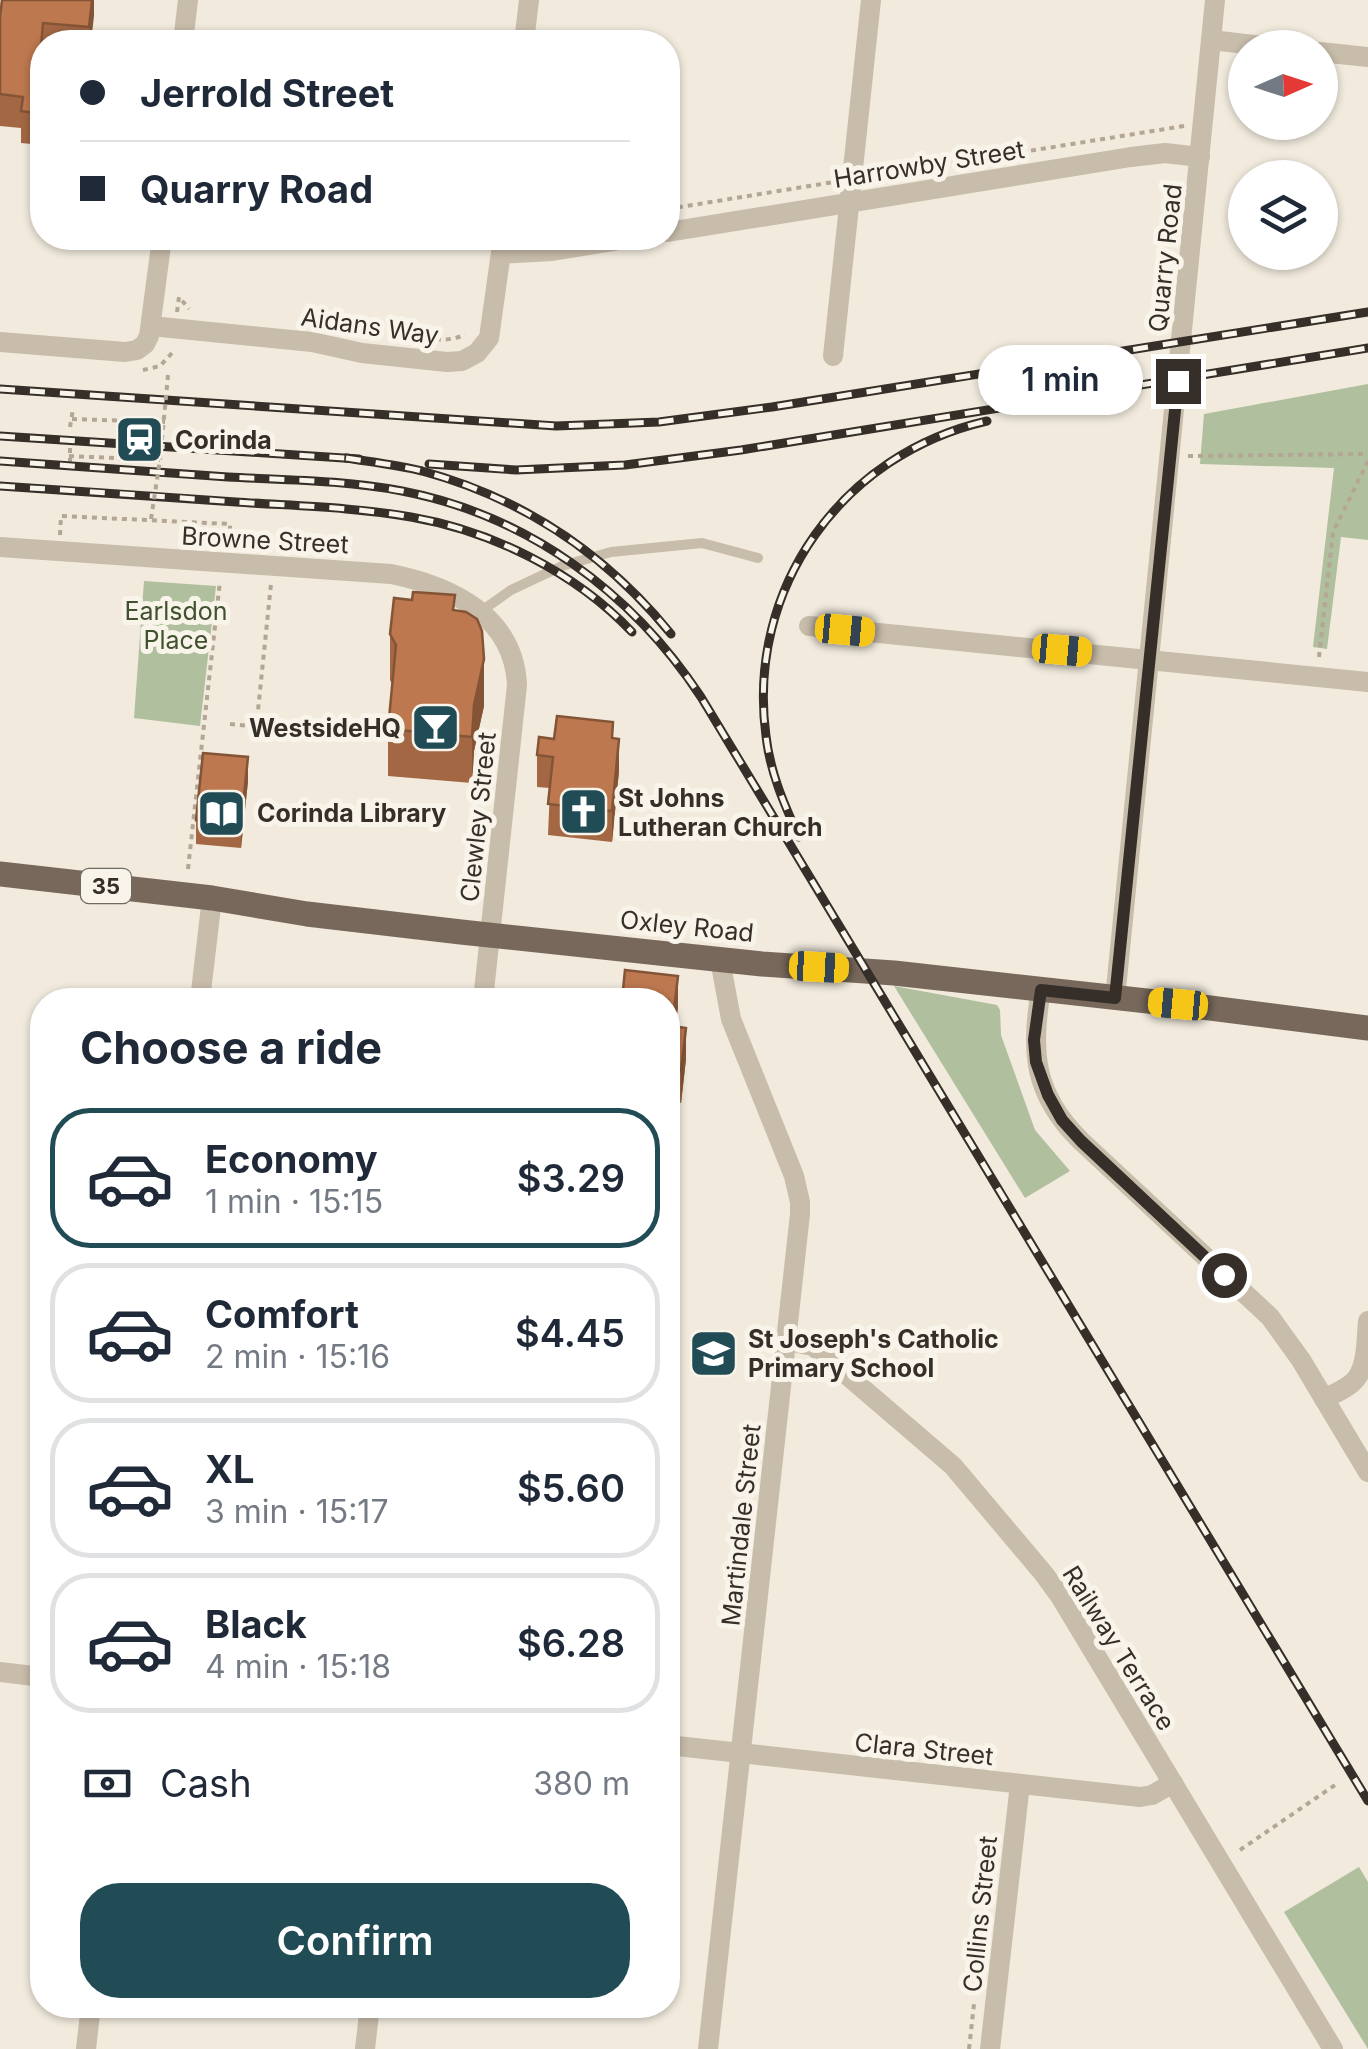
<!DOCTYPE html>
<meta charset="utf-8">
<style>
:root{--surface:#fff;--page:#f2f2f3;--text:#1f2937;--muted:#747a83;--line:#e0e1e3;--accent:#214b55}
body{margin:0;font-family:Inter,sans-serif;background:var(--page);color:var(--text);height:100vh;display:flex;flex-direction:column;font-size:38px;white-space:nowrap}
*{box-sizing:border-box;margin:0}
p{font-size:32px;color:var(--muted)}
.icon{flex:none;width:55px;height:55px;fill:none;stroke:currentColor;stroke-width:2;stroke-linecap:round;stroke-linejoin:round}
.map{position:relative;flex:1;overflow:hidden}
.sheet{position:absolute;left:30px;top:988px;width:650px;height:1030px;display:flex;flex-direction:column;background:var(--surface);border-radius:40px;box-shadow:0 2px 8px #0004}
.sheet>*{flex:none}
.top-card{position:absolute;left:30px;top:30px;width:650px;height:220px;border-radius:40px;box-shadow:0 2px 8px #0004;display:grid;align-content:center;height:220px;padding:0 50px;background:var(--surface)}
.needle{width:65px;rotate:87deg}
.tools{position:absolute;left:1228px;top:30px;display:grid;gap:20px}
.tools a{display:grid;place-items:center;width:110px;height:110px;border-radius:50%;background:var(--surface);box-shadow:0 2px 8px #0004;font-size:50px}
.end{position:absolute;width:45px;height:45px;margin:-22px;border:12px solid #362f29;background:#fff;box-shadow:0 0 0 5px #fff}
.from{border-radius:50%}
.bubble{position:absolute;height:70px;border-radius:35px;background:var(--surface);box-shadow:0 2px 8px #0004;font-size:32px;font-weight:600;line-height:70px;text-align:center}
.car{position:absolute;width:30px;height:60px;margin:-30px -15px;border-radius:12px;box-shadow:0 0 8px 2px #0007;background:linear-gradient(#f5c518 24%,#345 0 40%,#f5c518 0 76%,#345 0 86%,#f5c518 0)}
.top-card b{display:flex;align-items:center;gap:35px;height:95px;font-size:38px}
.top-card b+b{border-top:2px solid var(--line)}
.top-card i{width:25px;height:25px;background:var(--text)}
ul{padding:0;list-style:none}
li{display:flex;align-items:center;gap:30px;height:140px;margin:0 20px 15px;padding:0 30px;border:5px solid var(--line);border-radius:40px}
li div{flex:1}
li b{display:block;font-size:38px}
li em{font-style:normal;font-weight:600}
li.selected{border-color:var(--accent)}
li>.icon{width:90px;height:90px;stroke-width:1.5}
h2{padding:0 50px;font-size:45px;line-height:120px}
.pay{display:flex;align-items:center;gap:25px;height:110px;padding:0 50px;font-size:38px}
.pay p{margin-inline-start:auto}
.primary-button{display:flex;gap:20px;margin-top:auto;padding:20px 50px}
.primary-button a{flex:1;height:115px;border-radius:40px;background:var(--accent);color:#fff;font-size:40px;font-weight:600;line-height:115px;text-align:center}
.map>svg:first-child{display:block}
.green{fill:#b0bf9e}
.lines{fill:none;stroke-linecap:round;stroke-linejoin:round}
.path{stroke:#b4a694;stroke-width:4;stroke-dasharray:5 5;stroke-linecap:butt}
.lane{stroke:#c8bcaa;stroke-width:10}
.street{stroke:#c8bcaa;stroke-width:20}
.primary{stroke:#77685b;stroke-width:25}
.rail-casing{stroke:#362f29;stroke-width:9}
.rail{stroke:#f8f4ea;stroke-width:5;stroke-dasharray:15;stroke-linecap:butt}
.path-bridge{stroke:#b4a694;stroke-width:4;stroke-dasharray:5 5;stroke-linecap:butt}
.wall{fill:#a36744}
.shaded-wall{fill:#845437}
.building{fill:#bd784f;stroke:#845437;stroke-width:2.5}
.route{stroke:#362f29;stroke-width:12}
.labels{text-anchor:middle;stroke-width:10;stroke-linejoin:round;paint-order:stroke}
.shield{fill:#f8f4ea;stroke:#706a63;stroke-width:2.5}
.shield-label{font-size:22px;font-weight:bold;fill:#362f29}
.street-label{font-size:25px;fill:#362f29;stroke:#f8f4ea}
.poi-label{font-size:25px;font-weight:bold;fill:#362f29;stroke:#f8f4ea;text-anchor:start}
.park-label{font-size:25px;fill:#41522f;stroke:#f8f4ea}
</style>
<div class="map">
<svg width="1368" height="2049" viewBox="0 0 1368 2049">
<rect width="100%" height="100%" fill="#f1eadd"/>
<g class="green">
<path d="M1368,384V540L1341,537L1327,649L1313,647L1334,468L1200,464L1204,414Z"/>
<path d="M144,581L216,586L200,726L134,718Z"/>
<path d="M894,986L997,1005L1000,1010L1001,1035L1035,1130L1070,1171L1025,1198Z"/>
<path d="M1359,1867L1368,1882V2049L1284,1912Z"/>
</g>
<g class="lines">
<g class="path">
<path d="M873,176L1184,126"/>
<path d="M668,209L834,182"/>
<path d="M177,312L179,297L189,309"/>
<path d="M406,336C425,338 448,344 465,334"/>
<path d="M143,370L160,366L172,353"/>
<path d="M72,419L165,422"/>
<path d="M70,427L73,409"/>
<path d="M69,456L160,460"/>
<path d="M1188,456L1368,454"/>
<path d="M70,463V445"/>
<path d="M60,535L61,516L230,524V547"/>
<path d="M1319,657L1333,532L1368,461"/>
<path d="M230,724L250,726L257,720L271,584"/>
<path d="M188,869L220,581"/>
<path d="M1240,1850L1335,1785"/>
<path d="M969,2049L974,2004"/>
</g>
<path class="lane" d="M480,612L511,590L562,566L611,552L702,543L758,558"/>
<g class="street">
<path d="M1211,40L1281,48"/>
<path d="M183,42L188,0"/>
<path d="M524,42L529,0"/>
<path d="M1320,52L1368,57"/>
<path d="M668,232L1131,157L1165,153L1200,157"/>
<path d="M501,254L552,251L632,238"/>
<path d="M151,326L312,342L362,353L447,362L462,361L477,353L489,338L503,238"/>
<path d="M0,342L125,352L137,350L145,344L149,336L162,238"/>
<path d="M833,356L871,0"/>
<path d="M0,547L391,574C451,586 514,616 517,685L483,1000"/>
<path d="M809,626L1368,682"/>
<path d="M1041,990C1030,1052 1034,1095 1081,1141L1270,1317L1301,1360L1368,1472"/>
<path d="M1115,999L1215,0"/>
<path d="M200,1000L212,898"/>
<path d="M787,1341L813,1346L953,1466L1044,1574L1060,1596L1333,2049"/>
<path d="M1324,1399C1333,1394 1344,1390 1352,1383C1368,1370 1366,1340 1368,1321"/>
<path d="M0,1672L42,1677"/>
<path d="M668,1745L1140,1797L1152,1795L1173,1783"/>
<path d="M86,2049L91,2005"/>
<path d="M365,2049L370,2005"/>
<path d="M708,2049L800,1214V1202L794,1176L731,1019L720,960"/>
<path d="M990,2049L1020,1784"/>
</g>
<path class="primary" d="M0,874L212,898L307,914L461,932L762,964L894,973L1210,1008L1368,1028"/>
<defs>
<g id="rail">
<path d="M0,389L556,426L659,422L772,407L1368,312"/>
<path d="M0,436L359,459"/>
<path d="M346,458C371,462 397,465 422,471C522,498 606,554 671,634"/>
<path d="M0,461C76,466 152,472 228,477C286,480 345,480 402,491C527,515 632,592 701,697L1368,1801"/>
<path d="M429,464L516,470L625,465L741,450L1368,348"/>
<path d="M0,486C79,491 158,496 236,502C295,506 354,507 411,517C492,531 575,572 632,632"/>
<path d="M799,837C784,804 770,772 766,736C746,588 842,454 987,421"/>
</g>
</defs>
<use href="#rail" class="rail-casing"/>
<use href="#rail" class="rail"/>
<path class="path-bridge" d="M151,519L160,460L168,375"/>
</g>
<g class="wall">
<path d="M94,0L91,42H42V145L21,143V128L0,126V17Z"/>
<path d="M455,610L484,706L474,751L472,783L388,776V729L392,684L390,680V634Z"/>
<path d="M613,738L619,771L612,842L548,835L550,788L537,787V755L554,739Z"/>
<path d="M248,781L241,848L196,844V820Z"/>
<path d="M668,1000L678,1007L675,1026L686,1059L681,1103L668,1101Z"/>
</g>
<g class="shaded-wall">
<path d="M92,0H94V16L91,42H89Z"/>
<path d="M43,23L42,64L39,101V69Z"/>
<path d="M484,659V706L474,751L472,783V737L474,705Z"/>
<path d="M619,739V771L612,842V811Z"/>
<path d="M248,757V781L241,848V824Z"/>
<path d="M678,976V1007L672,1057V1026Z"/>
<path d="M686,1028V1059L681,1103V1071Z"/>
</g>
<g class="building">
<path d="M2,0H92L89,27L43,23L39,69L42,70V114L21,111L23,97L0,94V17Z"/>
<path d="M413,592L455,595L453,610L466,612L477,619L482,631L484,659L474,705L472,737L388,729L396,645L390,634L394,598L412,600Z"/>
<path d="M557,716L613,722L612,738L619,739L612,811L548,804L553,757L537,755L539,737L554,739Z"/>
<path d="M203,753L248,757L241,824L196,820Z"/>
<path d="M625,970L678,976L672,1026L686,1028L681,1071L668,1070V1000H622Z"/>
</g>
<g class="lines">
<path class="route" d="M1178,381L1115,998L1041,990L1034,1040L1036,1062L1048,1095L1062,1120L1081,1141L1224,1275"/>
</g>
<defs>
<symbol id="station-square" viewBox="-11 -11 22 22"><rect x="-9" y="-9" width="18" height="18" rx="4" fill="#214b55" stroke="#f8f4ea"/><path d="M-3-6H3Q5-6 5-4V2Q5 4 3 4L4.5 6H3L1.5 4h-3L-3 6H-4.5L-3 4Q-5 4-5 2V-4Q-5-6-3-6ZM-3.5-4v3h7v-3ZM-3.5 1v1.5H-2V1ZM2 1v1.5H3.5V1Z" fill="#fff"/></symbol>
<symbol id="bar-square" viewBox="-11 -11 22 22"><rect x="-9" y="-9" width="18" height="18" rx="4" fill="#214b55" stroke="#f8f4ea"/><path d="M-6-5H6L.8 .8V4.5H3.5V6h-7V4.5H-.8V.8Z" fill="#fff"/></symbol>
<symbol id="church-square" viewBox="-11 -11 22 22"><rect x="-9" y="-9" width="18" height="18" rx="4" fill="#214b55" stroke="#f8f4ea"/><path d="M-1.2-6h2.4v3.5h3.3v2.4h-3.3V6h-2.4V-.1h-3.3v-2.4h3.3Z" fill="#fff"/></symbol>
<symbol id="library-square" viewBox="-11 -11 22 22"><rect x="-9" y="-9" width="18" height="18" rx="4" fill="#214b55" stroke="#f8f4ea"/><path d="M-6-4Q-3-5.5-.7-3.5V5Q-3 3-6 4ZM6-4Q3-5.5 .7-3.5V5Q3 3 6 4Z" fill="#fff"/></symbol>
<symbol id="school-square" viewBox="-11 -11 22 22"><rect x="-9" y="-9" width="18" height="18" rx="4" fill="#214b55" stroke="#f8f4ea"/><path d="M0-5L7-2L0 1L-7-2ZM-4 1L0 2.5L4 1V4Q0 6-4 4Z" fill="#fff"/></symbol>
</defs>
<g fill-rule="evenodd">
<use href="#station-square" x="112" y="412" width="55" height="55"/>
<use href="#bar-square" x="408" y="700" width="55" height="55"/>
<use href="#church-square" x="556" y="784" width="55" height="55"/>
<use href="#library-square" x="194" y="786" width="55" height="55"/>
<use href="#school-square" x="686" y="1326" width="55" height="55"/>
</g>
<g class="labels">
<rect class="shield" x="81" y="869" width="50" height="34" rx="8"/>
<g class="shield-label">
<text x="106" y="894">35</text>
</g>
<g class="street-label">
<text transform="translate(929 164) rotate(-9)" y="9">Harrowby Street</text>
<text transform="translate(1165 258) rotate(-84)" y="9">Quarry Road</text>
<text transform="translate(370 326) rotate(8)" y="9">Aidans Way</text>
<text transform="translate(265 540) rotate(3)" y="9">Browne Street</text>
<text transform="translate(478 817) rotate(-84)" y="9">Clewley Street</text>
<text transform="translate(687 926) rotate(6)" y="9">Oxley Road</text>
<text transform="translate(741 1525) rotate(-84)" y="9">Martindale Street</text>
<text transform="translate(1119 1648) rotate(58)" y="9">Railway Terrace</text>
<text transform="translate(924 1749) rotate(6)" y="9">Clara Street</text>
<text transform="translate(980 1914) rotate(-84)" y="9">Collins Street</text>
</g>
<g class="poi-label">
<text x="175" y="449">Corinda</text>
<text x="401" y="737" text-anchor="end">WestsideHQ</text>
<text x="618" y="807">St Johns<tspan x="618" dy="29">Lutheran Church</tspan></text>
<text x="257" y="822">Corinda Library</text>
<text x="748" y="1348">St Joseph's Catholic<tspan x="748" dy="29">Primary School</tspan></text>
</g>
<g class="park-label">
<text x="176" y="620">Earlsdon<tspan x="176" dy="29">Place</tspan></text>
</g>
</g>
</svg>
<div class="tools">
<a><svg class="needle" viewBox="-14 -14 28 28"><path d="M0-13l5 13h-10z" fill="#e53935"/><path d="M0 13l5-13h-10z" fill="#747a83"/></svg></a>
<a><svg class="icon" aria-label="layers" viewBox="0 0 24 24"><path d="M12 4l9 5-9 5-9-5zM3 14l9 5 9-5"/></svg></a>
</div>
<i class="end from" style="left:1224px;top:1275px"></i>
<i class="end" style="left:1178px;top:381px"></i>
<div class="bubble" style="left:978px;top:345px;width:165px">1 min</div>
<i class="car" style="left:845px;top:630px;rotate:95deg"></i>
<i class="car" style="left:1062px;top:650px;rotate:95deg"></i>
<i class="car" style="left:819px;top:967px;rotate:93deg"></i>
<i class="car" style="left:1178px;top:1004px;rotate:275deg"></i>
<div class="top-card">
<b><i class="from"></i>Jerrold Street</b>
<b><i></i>Quarry Road</b>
</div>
<section class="sheet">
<h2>Choose a ride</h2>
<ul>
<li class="selected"><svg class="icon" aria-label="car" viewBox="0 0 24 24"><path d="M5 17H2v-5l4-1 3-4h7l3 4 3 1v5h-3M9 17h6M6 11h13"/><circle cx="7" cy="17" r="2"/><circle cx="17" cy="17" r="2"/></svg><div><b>Economy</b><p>1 min · 15:15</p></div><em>$3.29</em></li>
<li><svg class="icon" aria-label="car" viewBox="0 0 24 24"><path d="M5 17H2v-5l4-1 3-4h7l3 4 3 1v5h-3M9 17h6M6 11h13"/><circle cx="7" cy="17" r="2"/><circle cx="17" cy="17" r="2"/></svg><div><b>Comfort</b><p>2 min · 15:16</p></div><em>$4.45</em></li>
<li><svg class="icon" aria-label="car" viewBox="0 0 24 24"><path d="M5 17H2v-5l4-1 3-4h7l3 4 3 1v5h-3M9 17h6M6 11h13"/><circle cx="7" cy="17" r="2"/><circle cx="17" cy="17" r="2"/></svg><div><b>XL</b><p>3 min · 15:17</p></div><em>$5.60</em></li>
<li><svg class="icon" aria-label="car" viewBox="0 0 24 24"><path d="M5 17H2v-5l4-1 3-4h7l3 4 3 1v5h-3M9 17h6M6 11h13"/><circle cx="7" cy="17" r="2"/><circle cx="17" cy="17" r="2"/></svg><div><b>Black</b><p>4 min · 15:18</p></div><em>$6.28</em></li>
</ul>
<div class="pay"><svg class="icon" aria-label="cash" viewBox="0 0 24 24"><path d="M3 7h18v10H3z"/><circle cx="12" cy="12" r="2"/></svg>Cash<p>380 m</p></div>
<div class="primary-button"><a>Confirm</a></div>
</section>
</div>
